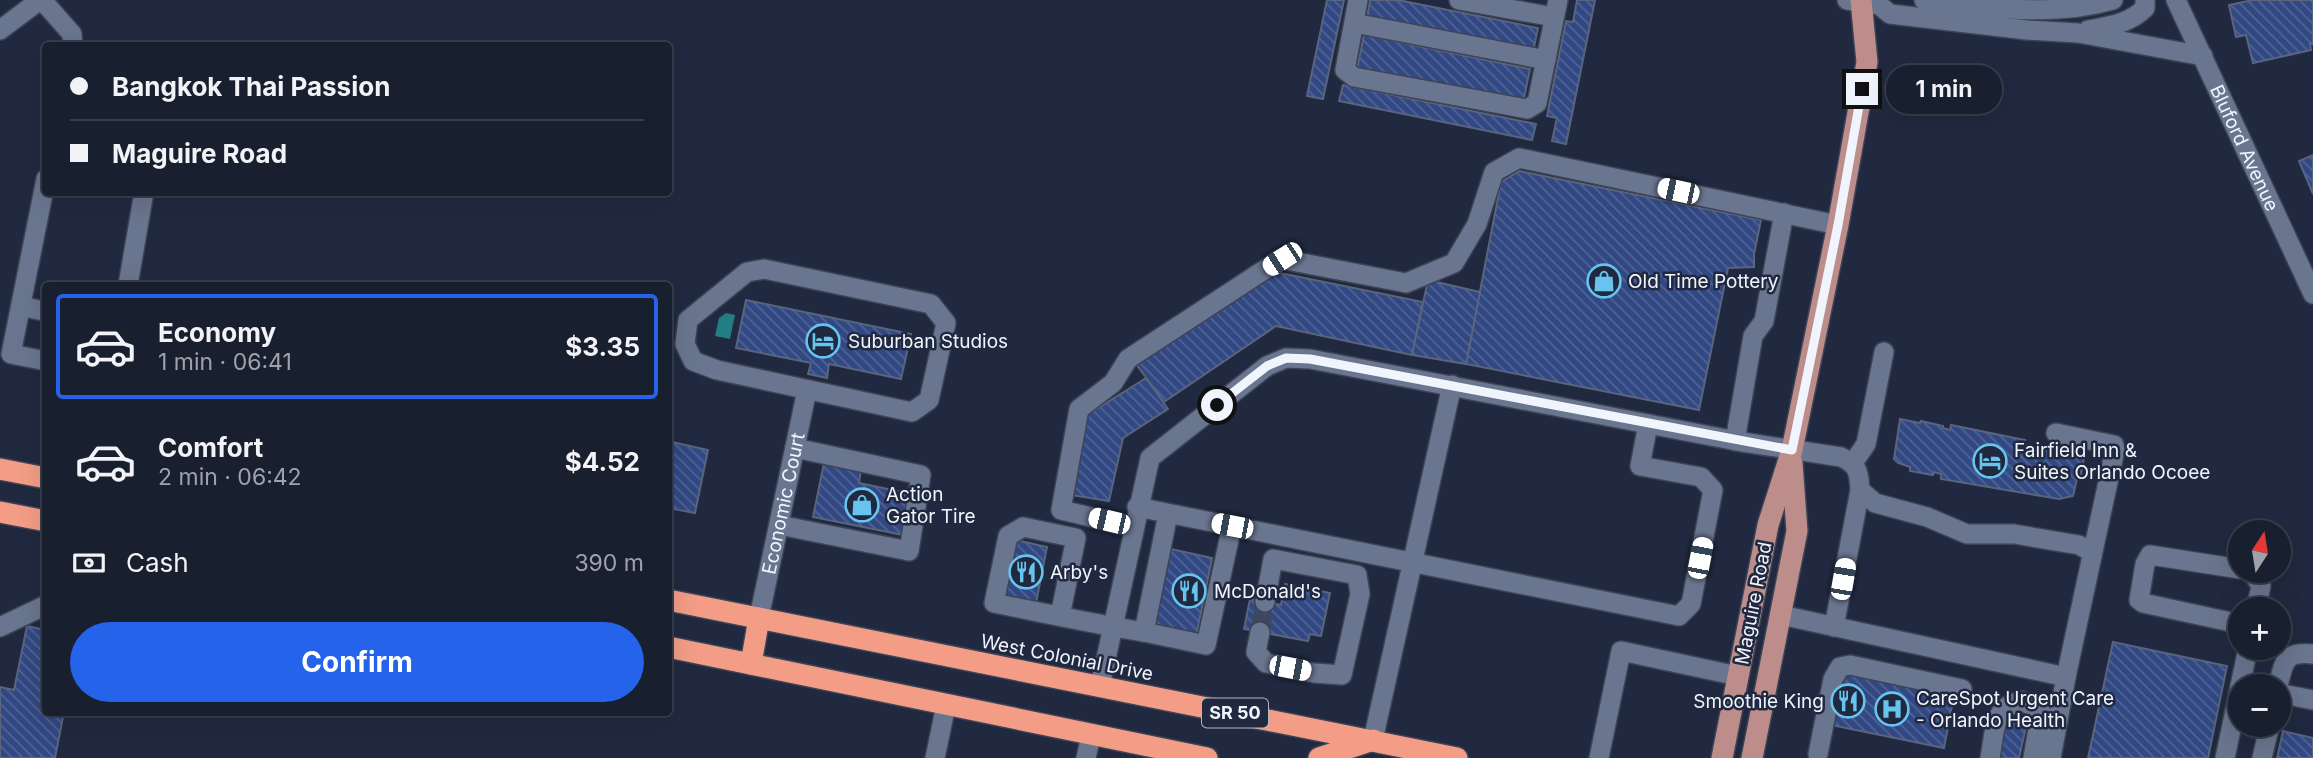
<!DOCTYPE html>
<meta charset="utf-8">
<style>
:root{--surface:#181f2f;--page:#212737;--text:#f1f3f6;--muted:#9fa2aa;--line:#363d4b;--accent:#2563eb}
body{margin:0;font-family:Inter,sans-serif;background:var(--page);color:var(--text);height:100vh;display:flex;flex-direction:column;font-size:26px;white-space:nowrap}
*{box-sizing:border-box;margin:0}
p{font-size:23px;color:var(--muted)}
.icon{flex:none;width:38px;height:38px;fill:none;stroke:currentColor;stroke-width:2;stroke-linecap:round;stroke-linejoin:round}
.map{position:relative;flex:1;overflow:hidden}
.details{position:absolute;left:42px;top:282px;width:630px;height:434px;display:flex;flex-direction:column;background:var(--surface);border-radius:7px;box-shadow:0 7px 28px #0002,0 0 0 2px var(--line)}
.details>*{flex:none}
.top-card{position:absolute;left:42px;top:42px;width:630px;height:154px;border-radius:7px;box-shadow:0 7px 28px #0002,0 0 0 2px var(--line);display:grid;align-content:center;height:154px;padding:0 28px;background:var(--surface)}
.needle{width:46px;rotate:12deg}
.fabs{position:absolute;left:2228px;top:520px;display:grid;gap:14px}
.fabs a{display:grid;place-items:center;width:63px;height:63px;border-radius:50%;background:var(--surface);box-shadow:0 7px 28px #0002,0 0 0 2px var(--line);font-size:35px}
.end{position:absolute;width:32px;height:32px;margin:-16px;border:9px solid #f0f4fd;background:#111;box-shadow:0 0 0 4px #111}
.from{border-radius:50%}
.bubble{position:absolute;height:49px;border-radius:24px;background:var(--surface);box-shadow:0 7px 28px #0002,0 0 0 2px var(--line);font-size:23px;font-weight:700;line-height:49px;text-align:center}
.car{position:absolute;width:21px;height:42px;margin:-21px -10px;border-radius:9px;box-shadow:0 0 5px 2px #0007;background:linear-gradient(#fff 24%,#345 0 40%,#fff 0 76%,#345 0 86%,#fff 0)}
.top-card b{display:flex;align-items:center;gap:24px;height:66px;font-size:26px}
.top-card b+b{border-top:2px solid var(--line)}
.top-card i{width:18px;height:18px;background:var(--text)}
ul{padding:12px 0 0;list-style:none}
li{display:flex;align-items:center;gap:21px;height:105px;margin:0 14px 10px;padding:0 14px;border:4px solid transparent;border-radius:7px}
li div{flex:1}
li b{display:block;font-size:26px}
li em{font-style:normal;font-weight:700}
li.selected{border-color:var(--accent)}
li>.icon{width:63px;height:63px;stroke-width:1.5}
.pay{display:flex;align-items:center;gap:18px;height:77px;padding:0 28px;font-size:26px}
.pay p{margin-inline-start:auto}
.button{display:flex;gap:14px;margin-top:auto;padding:14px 28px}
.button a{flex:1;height:80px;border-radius:42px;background:var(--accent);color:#fff;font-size:28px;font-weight:700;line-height:80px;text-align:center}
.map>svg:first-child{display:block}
.water{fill:url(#water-ripples)}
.building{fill:url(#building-back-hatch);stroke:#59647d;stroke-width:2}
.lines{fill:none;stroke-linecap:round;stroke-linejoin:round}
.minor-tunnel{stroke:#3f475c;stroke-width:19;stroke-dasharray:19 10;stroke-linecap:butt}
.minor-casing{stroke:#3c4355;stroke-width:22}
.major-casing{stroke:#3c4355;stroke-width:24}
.highway-casing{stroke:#3c4355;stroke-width:24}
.minor{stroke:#6a758f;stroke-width:19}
.major{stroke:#bc8d8a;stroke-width:21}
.highway{stroke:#f39d86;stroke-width:21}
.route{stroke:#f0f4fd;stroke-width:9}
.labels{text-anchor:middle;stroke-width:5;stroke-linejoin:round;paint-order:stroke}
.shield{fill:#20293f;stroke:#b2b7c4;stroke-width:2}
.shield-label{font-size:18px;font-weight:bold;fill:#f0f4fd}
.street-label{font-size:19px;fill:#f0f4fd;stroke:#20293f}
.poi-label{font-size:19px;fill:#f0f4fd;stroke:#20293f;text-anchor:start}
</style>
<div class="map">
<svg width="2313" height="758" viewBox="0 0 2313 758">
<defs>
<pattern id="water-ripples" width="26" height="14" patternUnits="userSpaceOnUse" patternTransform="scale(1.75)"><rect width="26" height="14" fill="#237d85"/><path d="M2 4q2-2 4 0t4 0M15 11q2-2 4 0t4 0" fill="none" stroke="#366368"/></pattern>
<pattern id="building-back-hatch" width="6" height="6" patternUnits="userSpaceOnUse" patternTransform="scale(1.75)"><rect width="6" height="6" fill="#324883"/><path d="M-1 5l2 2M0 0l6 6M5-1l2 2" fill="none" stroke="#506395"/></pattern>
</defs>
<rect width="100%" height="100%" fill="#20293f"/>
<path class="water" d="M726,313L735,315L730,339L715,336L719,318Z"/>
<g class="building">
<path d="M1327,0H1344L1323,99L1307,96Z"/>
<path d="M1370,0H1398L1538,28L1533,52L1367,18Z"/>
<path d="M1577,0H1595L1566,144L1552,141L1557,118L1547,116L1566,21L1573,22Z"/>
<path d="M2253,0H2313V44H2310L2311,50L2253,63L2246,35L2236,37L2229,5Z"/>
<path d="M1364,35L1530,69L1523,103L1357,69Z"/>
<path d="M1343,85L1536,124L1532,140L1339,101Z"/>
<path d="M2313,155V194L2299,161Z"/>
<path d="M1519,171L1761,220L1754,254V267L1728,268L1699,410L1466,364L1501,182Z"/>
<path d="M1275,272L1423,302L1412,355L1276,326L1164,402L1136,364Z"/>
<path d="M1428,280L1480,292L1466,364L1412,355Z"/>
<path d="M746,300L911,334L901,379L829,364L827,378L808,374L811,363L736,348Z"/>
<path d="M1146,378L1168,409L1123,438L1109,501L1071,495L1087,415Z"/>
<path d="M1900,419L1920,423L1921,421L1943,426V428L1950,430L1951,425L2025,440L2024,445L2084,458L2080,479H2077L2073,496L2059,499L1941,479V474L1934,472L1933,475L1910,471V467L1898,463L1894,459Z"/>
<path d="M668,441L708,450L695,513L668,508Z"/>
<path d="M824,463L861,470L859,483L912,494L903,535L813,517Z"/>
<path d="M1016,540L1047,547L1036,603L1004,596Z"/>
<path d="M1171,549L1212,558L1196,637L1154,628Z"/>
<path d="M1285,584L1330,593L1321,636L1310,634L1308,641L1244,629L1250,599L1281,605Z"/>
<path d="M27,626L46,630V712H64L55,758H0V687L14,690Z"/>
<path d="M2113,642L2227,666L2208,758H2088Z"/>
<path d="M1840,672L1954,695L1944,748L1831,725Z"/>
<path d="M2007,717L2027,722L2019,758H1995Z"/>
<path d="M2283,731L2313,738V758H2277Z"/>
</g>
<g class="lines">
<path class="minor-tunnel" d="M1260,632L1265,602"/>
<defs>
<g id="minor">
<path d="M42,0L72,34L73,46"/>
<path d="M1358,0L1345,70L1354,77L1527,109L1537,103L1558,0"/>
<path d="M1459,0L1554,17"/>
<path d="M1847,0L1879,5L1890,14L2027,30L2078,33L2203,56"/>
<path d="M1924,0C1985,7 2053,18 2113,0"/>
<path id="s1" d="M2176,0L2313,294"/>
<path d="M1354,23L1546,60"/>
<path d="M0,30L40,0"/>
<path d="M2088,30C2109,26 2129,24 2145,8V2"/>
<path d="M46,179L11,354L46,361"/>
<path d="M764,269L931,304L946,323L929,400L912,412L717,370L693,361L685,344L688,320L747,272Z"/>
<path d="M128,285L144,192"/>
<path d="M21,306L43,311"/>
<path d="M2056,433L2114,445L2115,450L2092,556"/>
<path d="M1735,441L1753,336L1764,321L1784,213"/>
<path d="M1853,463L1866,444L1884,352"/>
<path d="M1137,507L1679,616L1691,604L1713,490L1701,477L1640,466L1648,424"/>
<path d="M779,525L909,551L921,475L795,448"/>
<path d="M1133,527L1061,510L1079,409L1113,383L1128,359L1281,259L1406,283L1454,263L1477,224L1494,172L1519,158L1838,225"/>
<path d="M2240,569L2150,555L2145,564L2139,600L2143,603L2240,624"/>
<path d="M2247,570L2254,575L2261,586L2256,609"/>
<path d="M1781,615L2066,677L2051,758"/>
<path d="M1060,616L1076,538L1023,527L1008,536L994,603C1044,613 1094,624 1144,632L1168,514"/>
<path id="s2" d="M759,618L807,390"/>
<path d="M0,627L46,605"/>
<path d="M1834,627L1860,490"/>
<path d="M1144,632L1206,645L1232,526"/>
<path d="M1260,632L1256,652L1266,663L1314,673L1342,675L1360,594L1357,575L1273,559L1265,602"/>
<path d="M1100,686L1150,458L1267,366L1286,358L1310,359L1742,442L1841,457C1858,465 1859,472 1860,490L1875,503L1927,517L1967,534H2014L2079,545L2088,550L2092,556L2066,677"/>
<path d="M2240,686L2248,648"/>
<path d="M2278,686C2284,662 2284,651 2313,654"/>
<path d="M2278,693L2313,700"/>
<path d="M1373,740L1452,385"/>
<path d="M1818,754L1833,679L1840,667L1850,665L1962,689"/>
<path d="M935,758L946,705"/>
<path d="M1086,758L1091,735"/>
<path d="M1599,758L1621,651L1738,676"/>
<path d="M1990,758C1995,732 1992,705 2023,701L2041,712L2033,758"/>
<path d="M2225,758L2240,687"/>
<path d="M2262,758L2270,724"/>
</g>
<g id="major">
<path d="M1722,758L1768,525L1792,450L1838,225L1867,62L1861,0"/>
<path d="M1752,758L1797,531L1792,463"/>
</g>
<g id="highway">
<path d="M0,469L46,478"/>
<path d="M0,512L46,521"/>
<path d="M668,600L1457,758"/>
<path d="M668,647L1207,758"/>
<path d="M751,664L759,618"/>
<path d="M1319,758L1373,740"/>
</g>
</defs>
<use href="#minor" class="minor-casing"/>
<use href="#major" class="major-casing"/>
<use href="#highway" class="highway-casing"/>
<use href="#minor" class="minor"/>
<use href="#major" class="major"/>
<use href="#highway" class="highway"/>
</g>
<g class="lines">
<path class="route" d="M1217,405L1267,366L1286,358L1310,359L1792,450L1838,225L1862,89"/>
</g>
<defs>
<symbol id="shop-ring" viewBox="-11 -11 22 22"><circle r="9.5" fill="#20293f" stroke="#66c4ef" stroke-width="1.5"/><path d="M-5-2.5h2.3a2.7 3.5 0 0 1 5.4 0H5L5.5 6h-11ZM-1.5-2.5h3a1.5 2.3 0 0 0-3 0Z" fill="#66c4ef"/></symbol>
<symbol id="hotel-ring" viewBox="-11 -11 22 22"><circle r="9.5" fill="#20293f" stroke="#66c4ef" stroke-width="1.5"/><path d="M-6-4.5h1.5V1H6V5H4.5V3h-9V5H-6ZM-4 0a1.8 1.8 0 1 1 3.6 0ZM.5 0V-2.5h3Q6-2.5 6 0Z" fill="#66c4ef"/></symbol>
<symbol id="restaurant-ring" viewBox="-11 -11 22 22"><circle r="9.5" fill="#20293f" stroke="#66c4ef" stroke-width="1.5"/><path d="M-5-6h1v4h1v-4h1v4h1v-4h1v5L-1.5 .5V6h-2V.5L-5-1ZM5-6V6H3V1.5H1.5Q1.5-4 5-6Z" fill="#66c4ef"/></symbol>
<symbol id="hospital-ring" viewBox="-11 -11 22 22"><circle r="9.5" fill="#20293f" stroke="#66c4ef" stroke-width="1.5"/><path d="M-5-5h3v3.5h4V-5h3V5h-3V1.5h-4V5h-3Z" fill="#66c4ef"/></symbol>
</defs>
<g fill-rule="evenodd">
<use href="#shop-ring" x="1585" y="262" width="38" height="38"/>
<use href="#hotel-ring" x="804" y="322" width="38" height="38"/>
<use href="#hotel-ring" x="1971" y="442" width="38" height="38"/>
<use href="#shop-ring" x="843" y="486" width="38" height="38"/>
<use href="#restaurant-ring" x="1007" y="553" width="38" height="38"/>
<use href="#restaurant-ring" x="1170" y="572" width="38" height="38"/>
<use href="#restaurant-ring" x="1829" y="682" width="38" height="38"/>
<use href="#hospital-ring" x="1873" y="690" width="38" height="38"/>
</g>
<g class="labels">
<rect class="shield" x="1202" y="698.5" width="66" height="29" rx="5"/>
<g class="shield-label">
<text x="1235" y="719">SR 50</text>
</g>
<g class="street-label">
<text dy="7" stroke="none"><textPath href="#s1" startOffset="163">Bluford Avenue</textPath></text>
<text dy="7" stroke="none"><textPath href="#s2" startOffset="117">Economic Court</textPath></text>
<text transform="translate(1753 603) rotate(-79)" y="7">Maguire Road</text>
<text transform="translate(1067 657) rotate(11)" y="7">West Colonial Drive</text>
</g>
<g class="poi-label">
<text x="1628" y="288">Old Time Pottery</text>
<text x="848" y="348">Suburban Studios</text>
<text x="2014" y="457">Fairfield Inn &amp;<tspan x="2014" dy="22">Suites Orlando Ocoee</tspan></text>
<text x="886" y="501">Action<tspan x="886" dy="22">Gator Tire</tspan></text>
<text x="1050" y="579">Arby's</text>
<text x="1214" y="598">McDonald's</text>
<text x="1916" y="705">CareSpot Urgent Care<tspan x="1916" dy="22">- Orlando Health</tspan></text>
<text x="1824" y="708" text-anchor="end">Smoothie King</text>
</g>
</g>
</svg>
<div class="fabs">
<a><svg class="needle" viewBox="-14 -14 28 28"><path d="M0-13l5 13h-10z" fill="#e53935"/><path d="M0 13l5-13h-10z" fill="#9fa2aa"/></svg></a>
<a>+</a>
<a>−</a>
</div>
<i class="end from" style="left:1217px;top:405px"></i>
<i class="end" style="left:1862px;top:89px"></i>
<div class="bubble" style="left:1886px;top:65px;width:116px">1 min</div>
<i class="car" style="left:1678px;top:191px;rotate:282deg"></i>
<i class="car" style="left:1282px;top:259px;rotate:237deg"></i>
<i class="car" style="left:1109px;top:521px;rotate:283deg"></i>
<i class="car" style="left:1232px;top:526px;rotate:281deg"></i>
<i class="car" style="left:1700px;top:558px;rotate:11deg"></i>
<i class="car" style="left:1843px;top:579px;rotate:10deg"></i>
<i class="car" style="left:1290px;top:668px;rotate:101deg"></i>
<div class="top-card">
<b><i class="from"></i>Bangkok Thai Passion</b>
<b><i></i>Maguire Road</b>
</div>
<section class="details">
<ul>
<li class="selected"><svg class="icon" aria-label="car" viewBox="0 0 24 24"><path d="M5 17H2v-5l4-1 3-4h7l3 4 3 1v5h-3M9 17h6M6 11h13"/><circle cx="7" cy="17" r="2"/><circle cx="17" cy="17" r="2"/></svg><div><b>Economy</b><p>1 min · 06:41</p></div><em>$3.35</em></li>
<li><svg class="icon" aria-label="car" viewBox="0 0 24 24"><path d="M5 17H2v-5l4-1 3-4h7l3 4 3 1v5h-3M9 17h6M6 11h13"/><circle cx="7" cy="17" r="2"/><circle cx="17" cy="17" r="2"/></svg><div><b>Comfort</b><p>2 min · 06:42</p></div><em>$4.52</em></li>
</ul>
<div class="pay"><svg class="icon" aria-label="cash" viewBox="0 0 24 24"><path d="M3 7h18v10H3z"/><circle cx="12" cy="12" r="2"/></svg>Cash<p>390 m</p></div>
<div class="button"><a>Confirm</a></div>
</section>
</div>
